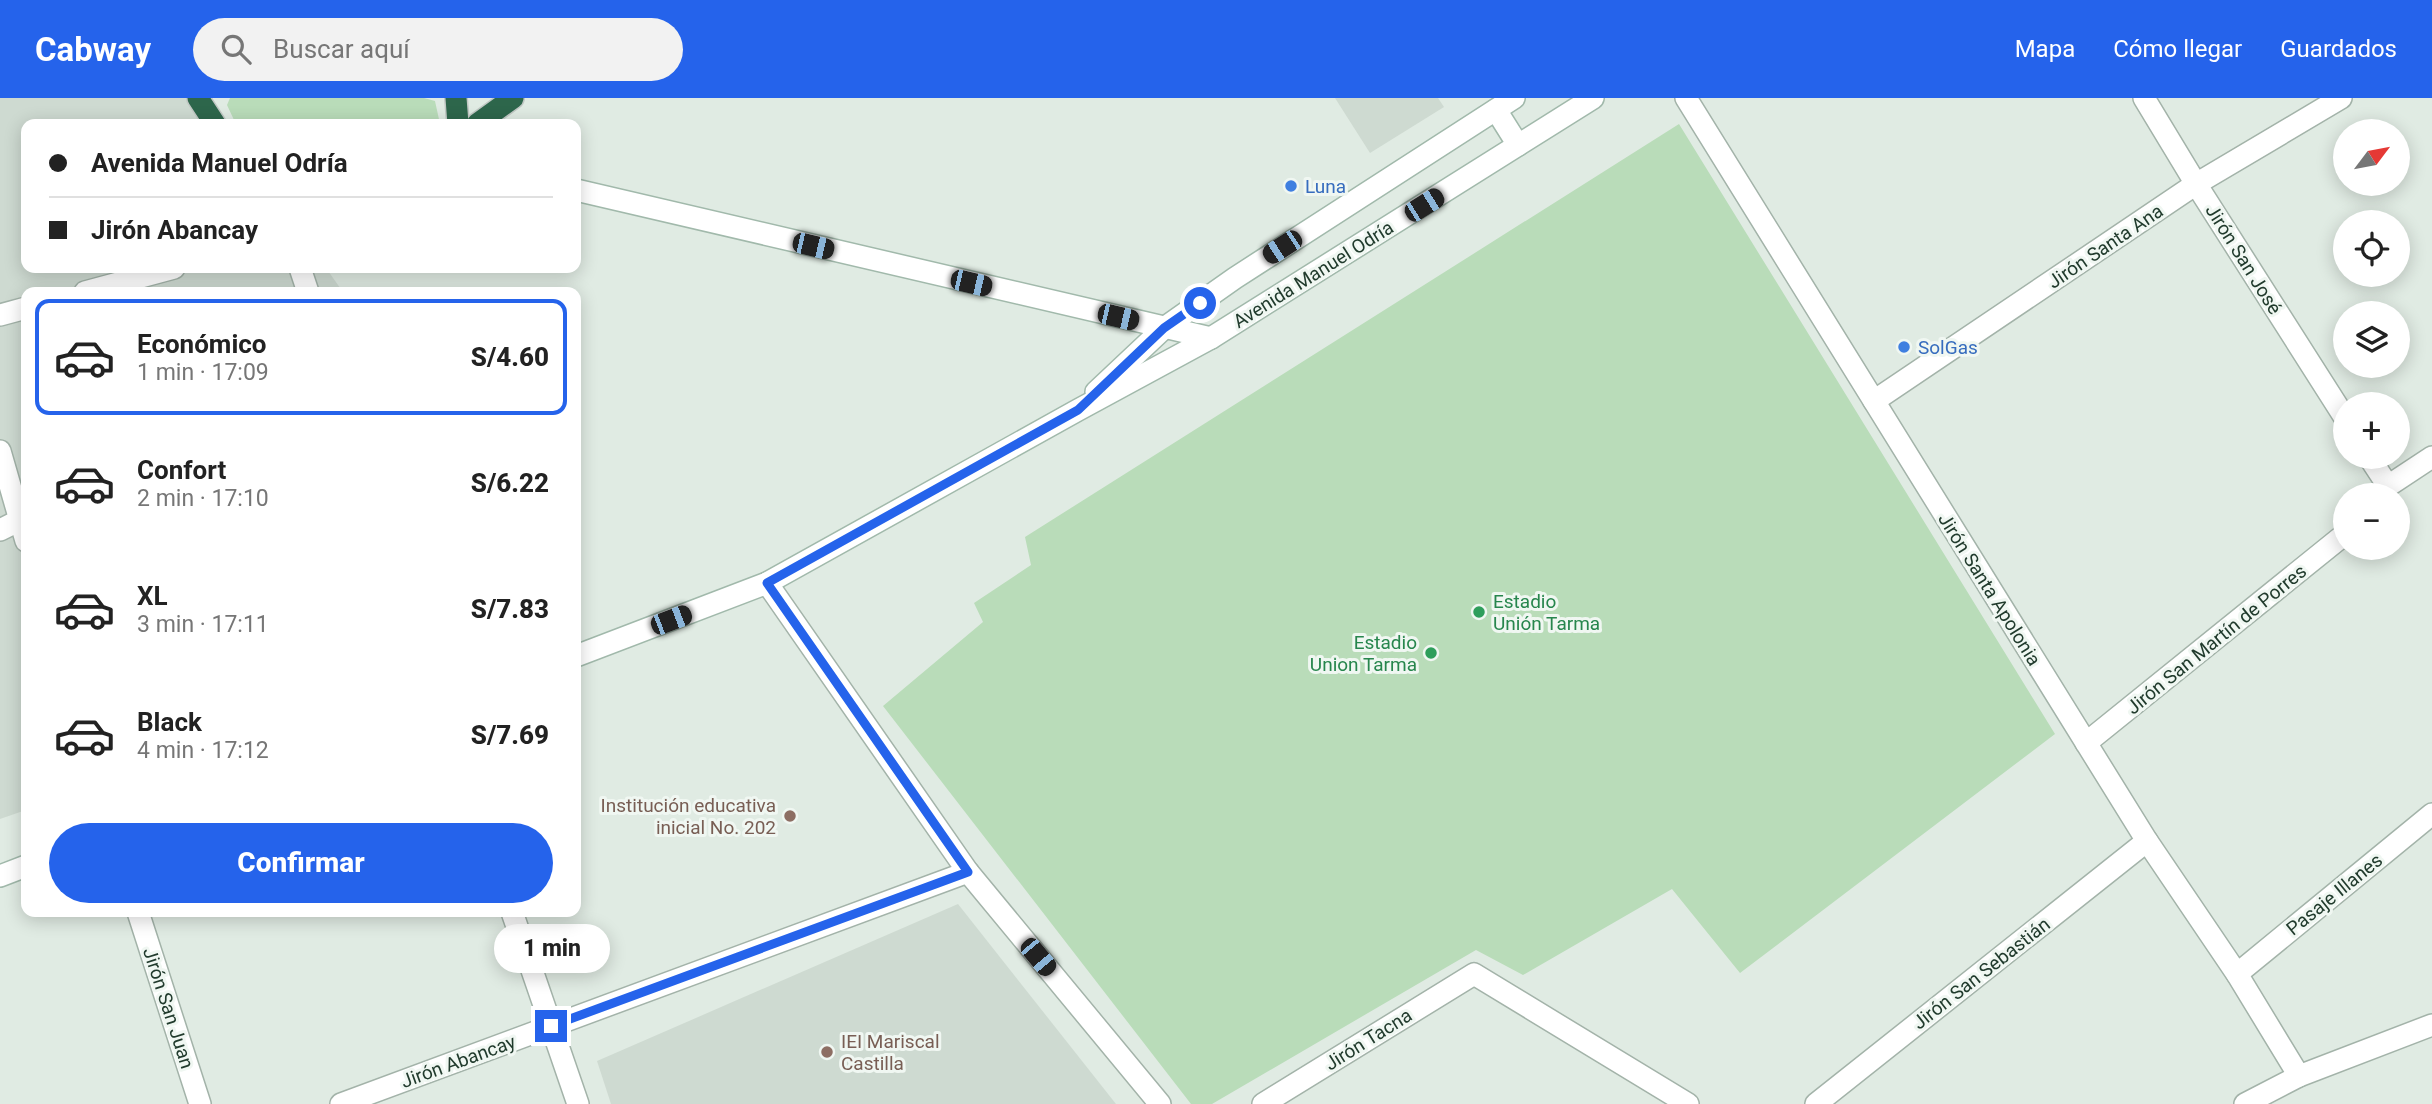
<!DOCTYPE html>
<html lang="es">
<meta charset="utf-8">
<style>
:root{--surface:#fff;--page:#f2f2f2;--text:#222;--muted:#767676;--line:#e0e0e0;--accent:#2563eb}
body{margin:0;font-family:Roboto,sans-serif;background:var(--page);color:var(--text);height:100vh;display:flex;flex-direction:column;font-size:26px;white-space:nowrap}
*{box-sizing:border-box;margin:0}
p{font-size:23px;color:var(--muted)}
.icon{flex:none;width:38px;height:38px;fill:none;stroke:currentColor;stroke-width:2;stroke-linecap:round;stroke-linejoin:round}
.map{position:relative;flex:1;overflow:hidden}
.side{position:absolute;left:21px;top:189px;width:560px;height:630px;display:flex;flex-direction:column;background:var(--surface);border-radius:14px;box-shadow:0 4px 18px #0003}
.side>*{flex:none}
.top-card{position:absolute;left:21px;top:21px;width:560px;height:154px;border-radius:14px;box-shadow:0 4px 18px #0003;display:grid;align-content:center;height:154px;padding:0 28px;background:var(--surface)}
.needle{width:46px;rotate:58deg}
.fabs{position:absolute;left:2333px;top:21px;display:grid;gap:14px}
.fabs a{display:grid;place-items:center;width:77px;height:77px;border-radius:50%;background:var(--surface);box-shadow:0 4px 18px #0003;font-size:35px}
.end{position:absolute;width:32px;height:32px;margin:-16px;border:9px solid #2563eb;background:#fff;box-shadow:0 0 0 4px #fff}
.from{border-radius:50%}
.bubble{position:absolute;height:49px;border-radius:24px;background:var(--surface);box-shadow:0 4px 18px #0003;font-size:23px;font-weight:800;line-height:49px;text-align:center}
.car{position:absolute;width:21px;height:42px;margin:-21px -10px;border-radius:9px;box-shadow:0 0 5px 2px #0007;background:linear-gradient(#222 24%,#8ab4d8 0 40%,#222 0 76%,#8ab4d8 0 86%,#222 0)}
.top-card b{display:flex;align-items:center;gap:24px;height:66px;font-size:26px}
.top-card b+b{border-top:2px solid var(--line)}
.top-card i{width:18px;height:18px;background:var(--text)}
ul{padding:12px 0 0;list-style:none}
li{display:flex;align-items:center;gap:21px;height:116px;margin:0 14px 10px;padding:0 14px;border:4px solid transparent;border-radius:14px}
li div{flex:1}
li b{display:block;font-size:26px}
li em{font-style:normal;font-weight:800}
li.on{border-color:var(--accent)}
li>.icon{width:63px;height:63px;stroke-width:1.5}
.action{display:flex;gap:14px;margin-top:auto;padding:14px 28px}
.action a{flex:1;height:80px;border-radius:42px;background:var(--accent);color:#fff;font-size:28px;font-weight:800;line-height:80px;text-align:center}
header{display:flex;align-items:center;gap:42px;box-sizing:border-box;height:98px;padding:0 35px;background:var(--accent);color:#fff}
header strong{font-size:33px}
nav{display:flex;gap:38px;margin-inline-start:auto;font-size:24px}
.search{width:490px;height:63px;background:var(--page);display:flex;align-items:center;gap:18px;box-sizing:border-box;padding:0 24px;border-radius:38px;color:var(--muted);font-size:26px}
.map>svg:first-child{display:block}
.built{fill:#cedad1}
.green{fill:#b9dcb9}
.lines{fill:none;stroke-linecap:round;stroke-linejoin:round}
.street-casing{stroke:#a3b3a9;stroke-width:24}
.secondary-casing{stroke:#a1b9ab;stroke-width:24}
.highway-casing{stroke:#c1c8c4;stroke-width:24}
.street{stroke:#fff;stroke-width:21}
.secondary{stroke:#fff;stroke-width:21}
.highway{stroke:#2d664b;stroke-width:21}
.route{stroke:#2563eb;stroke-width:9}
.shop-dot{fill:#3f7fe0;stroke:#f0f7f2;stroke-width:2.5}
.leisure-dot{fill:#2e9e5b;stroke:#f0f7f2;stroke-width:2.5}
.education-dot{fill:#8d6e63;stroke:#f0f7f2;stroke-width:2.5}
.labels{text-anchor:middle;stroke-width:6;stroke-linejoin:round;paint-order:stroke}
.shop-label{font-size:19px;fill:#366cbe;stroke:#f0f7f2;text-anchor:start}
.street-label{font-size:19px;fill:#213b2d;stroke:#f0f7f2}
.leisure-label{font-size:19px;fill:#27864d;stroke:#f0f7f2;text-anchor:start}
.education-label{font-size:19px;fill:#785e54;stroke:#f0f7f2;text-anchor:end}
</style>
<header>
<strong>Cabway</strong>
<div class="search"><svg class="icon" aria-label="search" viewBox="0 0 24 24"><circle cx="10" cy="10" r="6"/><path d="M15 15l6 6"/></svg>Buscar aquí</div>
<nav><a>Mapa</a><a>Cómo llegar</a><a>Guardados</a></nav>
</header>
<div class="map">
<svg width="2432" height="1006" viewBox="0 0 2432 1006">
<rect width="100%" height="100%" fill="#e0ebe3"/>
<g class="built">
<path d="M0,0H212L228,26H26V170H326L343,194H26V712L0,721Z"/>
<path d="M1335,0H1438L1444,9L1370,55Z"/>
<path d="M958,806L1116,1006H611L597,963Z"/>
</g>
<g class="green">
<path d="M230,0H424L435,3L440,26H243L234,22L227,7Z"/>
<path d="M1679,26L2055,636L1740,875L1672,791L1523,877L1476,852L1212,1006H1191L883,608L983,524L974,505L1031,467L1025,439Z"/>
</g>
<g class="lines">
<defs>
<g id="street">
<path d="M1686,0L2147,743L2237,876L2299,978"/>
<path d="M2144,0L2196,86L2345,320"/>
<path d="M300,170L308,194"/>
<path d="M85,194L174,170"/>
<path d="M0,217L26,210"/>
<path d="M1874,303L2196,86L2341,0"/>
<path d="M0,353L26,443"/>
<path d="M2369,359L2388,388"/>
<path d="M2381,397L2388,388L2432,359"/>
<path d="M0,432L20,422"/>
<path d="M767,485L968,774L1160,1006"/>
<path d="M2086,645L2345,436"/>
<path d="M138,814L200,1006"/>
<path d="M512,814L578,1006"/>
<path d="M2237,876L2432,716"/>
<path d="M341,1006L968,774"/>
<path d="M1263,1006L1474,876L1688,1006"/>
<path d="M1816,1006L2147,743"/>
<path d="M2245,1006L2299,978L2432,927"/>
</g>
<g id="secondary">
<path d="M1496,12L1518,47"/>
<path d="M576,92L1211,240"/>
<path d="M1096,294L1164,230L1235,180L1514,0"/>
<path d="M576,558L767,485L1078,312L1211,240L1593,0"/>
<path d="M0,778L26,768"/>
</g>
<g id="highway">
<path d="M198,0L215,26"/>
<path d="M456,0L458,26"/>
<path d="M477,26L513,0"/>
</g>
</defs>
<use href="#street" class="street-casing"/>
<use href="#secondary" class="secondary-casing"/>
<use href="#highway" class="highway-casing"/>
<use href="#street" class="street"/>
<use href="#secondary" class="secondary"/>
<use href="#highway" class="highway"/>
</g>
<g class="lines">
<path class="route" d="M551,928L968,774L767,485L1078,312L1164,230L1200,205"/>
</g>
<g class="shop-dot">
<circle cx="1291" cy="88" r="7"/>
<circle cx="1904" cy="249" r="7"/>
</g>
<g class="leisure-dot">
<circle cx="1479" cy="514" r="7"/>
<circle cx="1431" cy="555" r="7"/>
</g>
<g class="education-dot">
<circle cx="790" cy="718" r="7"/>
<circle cx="827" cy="954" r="7"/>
</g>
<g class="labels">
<g class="shop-label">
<text x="1305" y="95">Luna</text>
<text x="1918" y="256">SolGas</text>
</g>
<g class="street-label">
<text transform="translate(2105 148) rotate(-34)" y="7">Jirón Santa Ana</text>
<text transform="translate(2244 161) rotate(58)" y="7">Jirón San José</text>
<text transform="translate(1313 176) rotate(-32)" y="7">Avenida Manuel Odría</text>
<text transform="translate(1990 491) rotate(58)" y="7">Jirón Santa Apolonia</text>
<text transform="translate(2216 541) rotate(-39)" y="7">Jirón San Martín de Porres</text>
<text transform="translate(2334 796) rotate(-39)" y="7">Pasaje Illanes</text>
<text transform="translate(1981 875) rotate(-38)" y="7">Jirón San Sebastián</text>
<text transform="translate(169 910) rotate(72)" y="7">Jirón San Juan</text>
<text transform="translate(1368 941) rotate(-32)" y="7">Jirón Tacna</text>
<text transform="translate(458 963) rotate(-20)" y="7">Jirón Abancay</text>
</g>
<g class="leisure-label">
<text x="1493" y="510">Estadio<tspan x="1493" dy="22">Unión Tarma</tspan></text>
<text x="1417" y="551" text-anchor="end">Estadio<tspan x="1417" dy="22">Union Tarma</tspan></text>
</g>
<g class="education-label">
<text x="776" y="714">Institución educativa<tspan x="776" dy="22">inicial No. 202</tspan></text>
<text x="841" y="950" text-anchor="start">IEI Mariscal<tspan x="841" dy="22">Castilla</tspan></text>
</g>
</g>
</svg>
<div class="fabs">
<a><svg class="needle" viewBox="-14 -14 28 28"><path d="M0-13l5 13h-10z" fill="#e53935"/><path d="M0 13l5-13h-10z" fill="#767676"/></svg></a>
<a><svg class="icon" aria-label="locate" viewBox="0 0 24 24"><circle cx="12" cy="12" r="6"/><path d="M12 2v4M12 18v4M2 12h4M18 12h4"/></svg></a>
<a><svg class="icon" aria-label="layers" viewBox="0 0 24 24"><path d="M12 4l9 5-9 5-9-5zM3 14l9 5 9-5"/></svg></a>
<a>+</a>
<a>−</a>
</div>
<i class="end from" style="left:1200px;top:205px"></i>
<i class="end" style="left:551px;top:928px"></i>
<div class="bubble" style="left:494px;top:826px;width:116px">1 min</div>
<i class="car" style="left:1424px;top:107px;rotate:58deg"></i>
<i class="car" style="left:813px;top:148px;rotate:103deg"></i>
<i class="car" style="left:1282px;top:149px;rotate:237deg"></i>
<i class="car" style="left:971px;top:185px;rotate:103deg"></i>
<i class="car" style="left:1118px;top:219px;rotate:103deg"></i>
<i class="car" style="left:671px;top:522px;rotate:69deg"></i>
<i class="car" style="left:1038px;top:859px;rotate:140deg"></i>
<div class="top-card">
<b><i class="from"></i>Avenida Manuel Odría</b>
<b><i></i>Jirón Abancay</b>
</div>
<section class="side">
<ul>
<li class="on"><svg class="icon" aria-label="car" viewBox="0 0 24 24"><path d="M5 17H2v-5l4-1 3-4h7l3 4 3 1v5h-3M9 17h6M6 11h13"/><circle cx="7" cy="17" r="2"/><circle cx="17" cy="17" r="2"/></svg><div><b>Económico</b><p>1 min · 17:09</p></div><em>S/4.60</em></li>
<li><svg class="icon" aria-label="car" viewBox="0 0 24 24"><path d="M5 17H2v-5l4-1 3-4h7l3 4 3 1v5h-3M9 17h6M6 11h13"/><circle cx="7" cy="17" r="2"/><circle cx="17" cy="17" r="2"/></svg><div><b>Confort</b><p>2 min · 17:10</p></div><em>S/6.22</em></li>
<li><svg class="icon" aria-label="car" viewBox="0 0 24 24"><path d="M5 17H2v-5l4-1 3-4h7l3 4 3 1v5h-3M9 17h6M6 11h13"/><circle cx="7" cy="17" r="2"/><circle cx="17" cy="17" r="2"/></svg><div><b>XL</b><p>3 min · 17:11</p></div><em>S/7.83</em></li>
<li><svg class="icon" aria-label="car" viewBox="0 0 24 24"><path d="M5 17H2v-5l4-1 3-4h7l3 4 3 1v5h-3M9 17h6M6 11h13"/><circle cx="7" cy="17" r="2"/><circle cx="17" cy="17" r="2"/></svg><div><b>Black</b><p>4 min · 17:12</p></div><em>S/7.69</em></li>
</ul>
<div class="action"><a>Confirmar</a></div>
</section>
</div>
